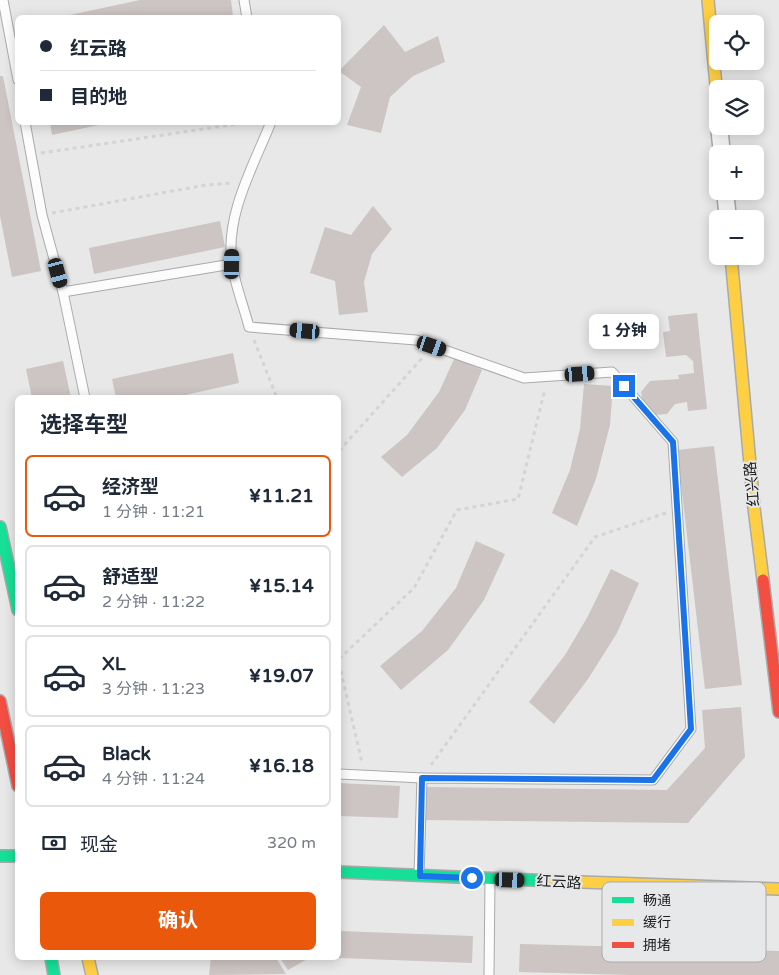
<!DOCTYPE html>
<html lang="zh">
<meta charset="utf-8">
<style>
:root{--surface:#fff;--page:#f2f2f3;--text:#1f2937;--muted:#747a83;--line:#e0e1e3;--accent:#ea580c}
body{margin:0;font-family:"Varela Round","Noto Sans SC",sans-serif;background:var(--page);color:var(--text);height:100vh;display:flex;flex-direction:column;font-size:19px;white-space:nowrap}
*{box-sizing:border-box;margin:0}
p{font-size:16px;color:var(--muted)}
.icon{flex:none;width:28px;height:28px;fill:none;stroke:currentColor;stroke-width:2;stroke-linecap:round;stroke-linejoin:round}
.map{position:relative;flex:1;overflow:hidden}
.drawer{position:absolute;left:15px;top:395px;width:326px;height:565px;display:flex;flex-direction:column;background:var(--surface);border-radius:8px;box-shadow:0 2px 12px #0003}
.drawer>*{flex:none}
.hud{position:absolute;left:15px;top:15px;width:326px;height:110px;border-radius:8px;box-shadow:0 2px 12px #0003;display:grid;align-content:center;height:110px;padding:0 25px;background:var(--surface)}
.buttons{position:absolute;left:709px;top:15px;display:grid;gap:10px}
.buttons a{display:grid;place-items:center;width:55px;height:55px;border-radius:8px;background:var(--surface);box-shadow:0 2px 12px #0003;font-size:25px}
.end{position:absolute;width:22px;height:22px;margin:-11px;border:6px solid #1a73e8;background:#fff;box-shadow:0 0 0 2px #fff}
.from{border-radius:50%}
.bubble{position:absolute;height:35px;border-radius:8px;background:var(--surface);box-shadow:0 2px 12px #0003;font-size:16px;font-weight:700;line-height:35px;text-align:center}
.car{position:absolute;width:15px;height:30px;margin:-15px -8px;border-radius:6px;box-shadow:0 0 4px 1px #0007;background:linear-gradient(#222 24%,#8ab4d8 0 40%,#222 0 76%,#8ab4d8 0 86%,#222 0)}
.hud b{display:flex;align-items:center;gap:18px;height:48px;font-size:19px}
.hud b+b{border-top:1px solid var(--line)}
.hud i{width:12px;height:12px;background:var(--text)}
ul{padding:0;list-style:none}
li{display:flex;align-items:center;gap:15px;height:82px;margin:0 10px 8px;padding:0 15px;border:2px solid var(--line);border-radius:8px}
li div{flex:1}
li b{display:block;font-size:19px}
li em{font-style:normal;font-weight:700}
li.on{border-color:var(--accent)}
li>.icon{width:45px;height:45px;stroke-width:1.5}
h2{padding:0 25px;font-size:22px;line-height:60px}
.pay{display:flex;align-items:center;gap:12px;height:55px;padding:0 25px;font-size:19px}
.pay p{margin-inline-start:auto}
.cta{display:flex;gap:10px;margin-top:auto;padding:10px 25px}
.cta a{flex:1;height:58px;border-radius:8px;background:var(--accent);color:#fff;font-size:20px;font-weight:700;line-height:58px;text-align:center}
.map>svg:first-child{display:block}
.building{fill:#ccc5c3}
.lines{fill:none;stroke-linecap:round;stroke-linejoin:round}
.lane-casing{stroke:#a9aaaa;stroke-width:11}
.street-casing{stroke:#a9aaaa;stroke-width:19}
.fast-casing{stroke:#a9aaaa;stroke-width:14}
.slow-casing{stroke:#a9aaaa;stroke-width:14}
.jam-casing{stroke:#a9aaaa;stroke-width:14}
.path{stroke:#d4d4d4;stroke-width:3;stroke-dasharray:4 4;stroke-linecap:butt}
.lane{stroke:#fcfcfc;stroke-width:9}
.street{stroke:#fcfcfc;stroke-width:16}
.fast{stroke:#16e098;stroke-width:11}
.slow{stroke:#ffcf43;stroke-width:11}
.jam{stroke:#f24e42;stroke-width:11}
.route{stroke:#1a73e8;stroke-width:6}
.labels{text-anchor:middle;stroke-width:4;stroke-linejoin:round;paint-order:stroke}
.street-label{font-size:15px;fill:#202021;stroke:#e7e8e9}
.key{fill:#e7e8e9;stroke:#abacad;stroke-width:1}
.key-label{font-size:14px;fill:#202021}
</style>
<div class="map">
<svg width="779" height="975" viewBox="0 0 779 975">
<rect width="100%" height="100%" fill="#e8e8e8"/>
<g class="building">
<path d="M140,0H231L233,16L224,18H56Z"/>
<path d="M384,25L405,52L438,36L445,62L413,76L390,97L381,133L347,125L361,87L339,71Z"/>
<path d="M0,76H3L41,271L12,277L0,216Z"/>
<path d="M50,122H108V123L52,135Z"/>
<path d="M373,206L392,229L372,254L364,282L368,312L339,315L335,281L310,273L325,227L351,235Z"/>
<path d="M220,221L225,247L94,274L89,248Z"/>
<path d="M697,313L707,409L688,411L687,402L675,404L667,414L654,415L644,408L641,392L650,381L679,379L678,375L694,373L693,361L686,355L666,357L663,332L670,331L668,316Z"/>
<path d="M233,353L239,383L172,398H116L112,379Z"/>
<path d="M455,357L482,370L465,410L437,448L402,477L381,457L407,435L439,392Z"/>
<path d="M63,361L71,398H32L26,369Z"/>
<path d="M584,384L613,386L610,425L596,479L577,526L552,513L570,470L580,429Z"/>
<path d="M714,446L742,685L705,689L677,450Z"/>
<path d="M476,541L505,554L484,600L448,650L401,690L380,666L422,631L456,588Z"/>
<path d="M611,569L639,583L617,633L588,679L554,724L529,702L565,655L588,616Z"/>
<path d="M741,707L745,757L688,823L424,820L425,787L667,790L705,748L702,710Z"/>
<path d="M339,783L400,786L398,818L339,816Z"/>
<path d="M339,931L473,936L472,963L339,958Z"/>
<path d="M520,944L779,951V975H630L519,972Z"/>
<path d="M211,958H276L286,974L209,975Z"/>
<path d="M280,958H309L288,970Z"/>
</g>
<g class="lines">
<defs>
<g id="lane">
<path d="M3,0L18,80"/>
<path d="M244,0L247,18"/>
<path d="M25,122L42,215L63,292L85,398"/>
<path d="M271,122C253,167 225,215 232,264C235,285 244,307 249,327L416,340L524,378L612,372L673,442L691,729L653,780L422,778L419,875"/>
<path d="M63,292L232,264"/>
<path d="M339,774L422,778"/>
<path d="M489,975L490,880"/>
</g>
<g id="street">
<path d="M719,126L722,154"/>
<path d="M725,191L728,219"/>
</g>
<g id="fast">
<path d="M0,527L18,610"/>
<path d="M0,856H18"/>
<path d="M339,872L554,881"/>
<path d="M51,958L54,975"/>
</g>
<g id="slow">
<path d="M708,0L718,107"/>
<path d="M731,256L754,508L763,580"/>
<path d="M554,881L779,889"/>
<path d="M88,958L92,975"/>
</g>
<g id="jam">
<path d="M763,580L779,712"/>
<path d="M0,701L18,786"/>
</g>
</defs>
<use href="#lane" class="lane-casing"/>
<use href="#street" class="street-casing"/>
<use href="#fast" class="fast-casing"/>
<use href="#slow" class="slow-casing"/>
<use href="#jam" class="jam-casing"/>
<g class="path">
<path d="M41,153L251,122"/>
<path d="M52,213L206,185L233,183"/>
<path d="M254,340L277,398"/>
<path d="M339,451L424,356"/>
<path d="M339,659L414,588L457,510L518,499L545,389"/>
<path d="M339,663L362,763"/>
<path d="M431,765L595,537L666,513"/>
</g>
<use href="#lane" class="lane"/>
<use href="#street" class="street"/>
<use href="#fast" class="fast"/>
<use href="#slow" class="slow"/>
<use href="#jam" class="jam"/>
</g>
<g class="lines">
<path class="route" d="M472,878L420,876L422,778L653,780L691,729L673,442L624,386"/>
</g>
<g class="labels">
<g class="street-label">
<text transform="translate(752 484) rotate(-95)" y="5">红兴路</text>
<text transform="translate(559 882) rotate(3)" y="5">红云路</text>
</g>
</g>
<rect x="602" y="882" width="164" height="80" rx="8" class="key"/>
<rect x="612" y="897" width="22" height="6" fill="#16e098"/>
<rect x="612" y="919" width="22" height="7" fill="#ffcf43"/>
<rect x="612" y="942" width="22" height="6" fill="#f24e42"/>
<g class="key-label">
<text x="643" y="905">畅通</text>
<text x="643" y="927">缓行</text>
<text x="643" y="950">拥堵</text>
</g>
</svg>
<div class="buttons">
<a><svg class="icon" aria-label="locate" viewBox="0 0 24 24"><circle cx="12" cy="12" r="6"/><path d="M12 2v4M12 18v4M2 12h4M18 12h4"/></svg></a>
<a><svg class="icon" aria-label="layers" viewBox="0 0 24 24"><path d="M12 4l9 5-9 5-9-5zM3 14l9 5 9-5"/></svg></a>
<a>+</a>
<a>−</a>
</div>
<i class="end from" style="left:472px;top:878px"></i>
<i class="end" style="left:624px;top:386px"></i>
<div class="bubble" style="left:589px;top:314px;width:70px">1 分钟</div>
<i class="car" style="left:232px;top:264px;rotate:1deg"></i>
<i class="car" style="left:58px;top:273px;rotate:165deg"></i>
<i class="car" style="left:305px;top:331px;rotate:275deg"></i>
<i class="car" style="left:432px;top:346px;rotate:109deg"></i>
<i class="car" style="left:580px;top:374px;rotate:86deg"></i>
<i class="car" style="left:510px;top:880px;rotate:92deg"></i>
<div class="hud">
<b><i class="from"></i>红云路</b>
<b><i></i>目的地</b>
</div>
<section class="drawer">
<h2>选择车型</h2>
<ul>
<li class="on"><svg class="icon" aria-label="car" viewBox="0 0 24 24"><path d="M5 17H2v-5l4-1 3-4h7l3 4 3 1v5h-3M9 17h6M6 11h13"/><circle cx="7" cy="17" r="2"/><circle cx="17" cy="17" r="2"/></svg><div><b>经济型</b><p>1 分钟 · 11:21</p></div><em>¥11.21</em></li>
<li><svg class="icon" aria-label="car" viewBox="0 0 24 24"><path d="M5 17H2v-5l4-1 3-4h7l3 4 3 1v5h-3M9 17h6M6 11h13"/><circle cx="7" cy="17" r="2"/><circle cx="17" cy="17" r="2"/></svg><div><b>舒适型</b><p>2 分钟 · 11:22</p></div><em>¥15.14</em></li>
<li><svg class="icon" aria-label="car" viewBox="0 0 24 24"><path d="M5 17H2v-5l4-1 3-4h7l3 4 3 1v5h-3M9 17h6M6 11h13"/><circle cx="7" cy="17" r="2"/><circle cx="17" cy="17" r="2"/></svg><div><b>XL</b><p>3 分钟 · 11:23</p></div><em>¥19.07</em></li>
<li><svg class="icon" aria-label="car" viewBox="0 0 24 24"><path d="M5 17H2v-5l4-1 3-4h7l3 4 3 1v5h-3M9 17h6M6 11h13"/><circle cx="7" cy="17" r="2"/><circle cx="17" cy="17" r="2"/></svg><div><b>Black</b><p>4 分钟 · 11:24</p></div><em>¥16.18</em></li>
</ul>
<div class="pay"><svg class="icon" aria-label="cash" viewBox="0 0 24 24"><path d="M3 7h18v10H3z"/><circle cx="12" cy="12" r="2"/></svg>现金<p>320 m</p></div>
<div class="cta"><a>确认</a></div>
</section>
</div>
